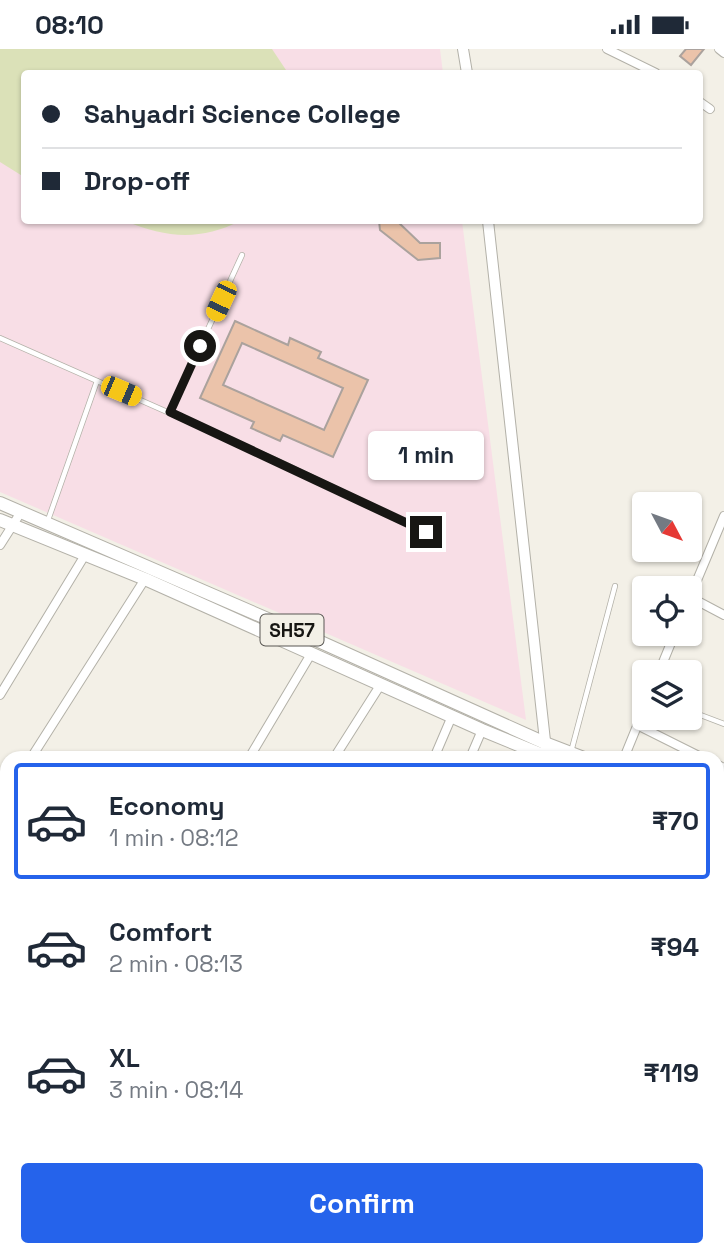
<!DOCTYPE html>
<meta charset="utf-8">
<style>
:root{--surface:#fff;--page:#f2f2f3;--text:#1f2937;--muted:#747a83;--line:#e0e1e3;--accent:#2563eb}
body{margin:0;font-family:"Space Grotesk",sans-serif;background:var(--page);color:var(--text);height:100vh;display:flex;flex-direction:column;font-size:26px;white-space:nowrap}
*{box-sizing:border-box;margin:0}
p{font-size:23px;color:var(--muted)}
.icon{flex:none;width:38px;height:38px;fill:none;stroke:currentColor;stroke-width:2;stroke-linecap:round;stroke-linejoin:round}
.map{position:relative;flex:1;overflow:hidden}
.details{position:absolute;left:0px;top:702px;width:724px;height:506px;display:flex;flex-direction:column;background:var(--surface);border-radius:21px 21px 0 0;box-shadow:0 2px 5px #0004}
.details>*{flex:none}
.guide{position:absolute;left:21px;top:21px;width:682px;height:154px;border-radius:7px;box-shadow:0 2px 5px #0004;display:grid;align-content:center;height:154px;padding:0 21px;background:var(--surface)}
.needle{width:46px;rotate:131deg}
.fabs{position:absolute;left:632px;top:443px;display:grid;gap:14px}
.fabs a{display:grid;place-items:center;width:70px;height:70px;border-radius:7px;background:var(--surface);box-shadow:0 2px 5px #0004;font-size:35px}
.end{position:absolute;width:32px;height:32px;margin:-16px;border:9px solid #171613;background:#fff;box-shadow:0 0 0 4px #fff}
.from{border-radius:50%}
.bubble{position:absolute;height:49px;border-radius:7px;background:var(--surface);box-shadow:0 2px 5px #0004;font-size:23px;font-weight:700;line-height:49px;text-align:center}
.car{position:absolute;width:21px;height:42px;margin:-21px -10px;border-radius:9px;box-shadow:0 0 5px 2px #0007;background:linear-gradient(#f5c518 24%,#345 0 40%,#f5c518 0 76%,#345 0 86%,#f5c518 0)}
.guide b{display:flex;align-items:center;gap:24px;height:66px;font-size:26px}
.guide b+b{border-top:2px solid var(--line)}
.guide i{width:18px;height:18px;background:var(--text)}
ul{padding:12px 0 0;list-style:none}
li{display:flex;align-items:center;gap:21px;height:116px;margin:0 14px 10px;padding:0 7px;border:4px solid transparent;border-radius:7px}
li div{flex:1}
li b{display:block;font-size:26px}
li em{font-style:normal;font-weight:700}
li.current{border-color:var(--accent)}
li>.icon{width:63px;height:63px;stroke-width:1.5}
.cta{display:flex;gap:14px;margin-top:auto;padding:14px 21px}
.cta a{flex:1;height:80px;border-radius:7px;background:var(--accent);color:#fff;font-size:28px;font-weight:700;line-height:80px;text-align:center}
.status{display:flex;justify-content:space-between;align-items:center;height:49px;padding:0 35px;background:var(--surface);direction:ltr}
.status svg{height:19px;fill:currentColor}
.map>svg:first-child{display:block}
.industrial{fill:#f8dee6}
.green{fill:#dbe1b8}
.building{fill:#ebc3aa;stroke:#aba29d;stroke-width:2;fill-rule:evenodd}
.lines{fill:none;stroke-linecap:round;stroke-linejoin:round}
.service-casing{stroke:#b3b1a8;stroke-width:6}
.minor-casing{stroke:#b3b1a8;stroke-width:10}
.tertiary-casing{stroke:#b3b1a8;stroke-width:12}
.primary-casing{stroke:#b3b1a8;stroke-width:14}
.service{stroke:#fff;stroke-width:4.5}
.minor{stroke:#fff;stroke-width:8}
.tertiary{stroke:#fff;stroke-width:10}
.primary{stroke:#fff;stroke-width:12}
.rail{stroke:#74726d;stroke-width:2.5;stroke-dasharray:12 12;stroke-linecap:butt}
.route{stroke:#171613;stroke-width:9}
.labels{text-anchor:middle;stroke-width:6;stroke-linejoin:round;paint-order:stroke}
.shield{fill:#f3f0e7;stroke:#595753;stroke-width:2}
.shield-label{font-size:19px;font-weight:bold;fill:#171613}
</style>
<div class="status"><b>08:10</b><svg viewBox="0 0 49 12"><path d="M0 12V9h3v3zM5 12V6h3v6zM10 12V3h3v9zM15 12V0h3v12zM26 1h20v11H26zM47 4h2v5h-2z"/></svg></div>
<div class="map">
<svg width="724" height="1206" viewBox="0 0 724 1206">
<rect width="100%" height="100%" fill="#f3f0e7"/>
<path class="industrial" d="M0,0H440L443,24H24V172H462L526,671L0,443Z"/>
<g class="green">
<path d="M0,0H272L288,24H24V128L0,113Z"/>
<path d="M126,172H240C201,192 165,189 126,172Z"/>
</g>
<g class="building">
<path d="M686,0H704L691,16L680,7Z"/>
<path d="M379,172H397L420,194H440V209L418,211L380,181Z"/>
<path d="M235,272L288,296L290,289L321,303L318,309L368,331L333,408L283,386L280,392L251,379L254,373L200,349ZM242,294L343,339L324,381L223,336Z"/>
</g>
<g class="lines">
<defs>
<g id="service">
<path d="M0,289L278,412L426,483"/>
<path d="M170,363L242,206"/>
<path d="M47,474L97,332"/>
<path d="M690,662L724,675"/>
<path d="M571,703L615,537"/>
</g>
<g id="minor">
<path d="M607,0L656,24"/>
<path d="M719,0L724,4"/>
<path d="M700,53L710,60"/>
<path d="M0,496L21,463"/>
<path d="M690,548L724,467"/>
<path d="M690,548L724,566"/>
<path d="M659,623L675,584"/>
<path d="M0,646L85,506"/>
<path d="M637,676L703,709"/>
<path d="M31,709L145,530"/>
<path d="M249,709L311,605"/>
<path d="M334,709L381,635"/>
<path d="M434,709L452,667"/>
<path d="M470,709L482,681"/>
<path d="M624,709L644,660"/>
<path d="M718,716L724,719"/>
<path d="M0,758L7,747"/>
<path d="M718,884L724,886"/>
<path d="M718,918L724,921"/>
<path d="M718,988L724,993"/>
<path d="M0,1001L7,1007"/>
<path d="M0,1045L7,1036"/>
<path d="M0,1100L7,1099"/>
<path d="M718,1108L724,1097"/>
<path d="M665,1202L666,1200"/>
</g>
<g id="tertiary">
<path d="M463,0L467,24"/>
<path d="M488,172L546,701"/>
</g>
<g id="primary">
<path d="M0,454L314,590L545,694L584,709"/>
<path d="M0,471L145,530L482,681L550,709"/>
<path d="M718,764L724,766"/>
<path d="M718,776L724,779"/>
</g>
</defs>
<use href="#service" class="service-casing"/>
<use href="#minor" class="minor-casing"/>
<use href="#tertiary" class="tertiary-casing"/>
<use href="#primary" class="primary-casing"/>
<use href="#service" class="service"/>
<use href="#minor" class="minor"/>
<use href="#tertiary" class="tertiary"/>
<use href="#primary" class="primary"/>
<g class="rail">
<path d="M0,1191L7,1192"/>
<path d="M95,1200L150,1206"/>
</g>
</g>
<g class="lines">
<path class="route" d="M200,297L170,363L426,483"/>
</g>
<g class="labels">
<rect class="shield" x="260.5" y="565.5" width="63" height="31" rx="5"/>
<g class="shield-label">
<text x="292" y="588">SH57</text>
</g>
</g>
</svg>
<div class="fabs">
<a><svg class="needle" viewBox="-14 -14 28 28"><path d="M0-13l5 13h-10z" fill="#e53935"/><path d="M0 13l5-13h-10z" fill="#747a83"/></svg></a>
<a><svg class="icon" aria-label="locate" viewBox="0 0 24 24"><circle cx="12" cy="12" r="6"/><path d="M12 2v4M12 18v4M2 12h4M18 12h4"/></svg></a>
<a><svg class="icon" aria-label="layers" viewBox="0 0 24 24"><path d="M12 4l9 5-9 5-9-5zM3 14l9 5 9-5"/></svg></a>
</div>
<i class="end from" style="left:200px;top:297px"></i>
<i class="end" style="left:426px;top:483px"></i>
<div class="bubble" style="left:368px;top:382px;width:116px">1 min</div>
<i class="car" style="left:221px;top:252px;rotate:205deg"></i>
<i class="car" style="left:121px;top:342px;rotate:113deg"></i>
<div class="guide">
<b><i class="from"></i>Sahyadri Science College</b>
<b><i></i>Drop-off</b>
</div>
<section class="details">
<ul>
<li class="current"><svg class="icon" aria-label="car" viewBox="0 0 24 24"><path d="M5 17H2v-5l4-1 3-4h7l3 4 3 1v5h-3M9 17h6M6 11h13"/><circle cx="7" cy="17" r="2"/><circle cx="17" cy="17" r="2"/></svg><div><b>Economy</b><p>1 min · 08:12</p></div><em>₹70</em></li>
<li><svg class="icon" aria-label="car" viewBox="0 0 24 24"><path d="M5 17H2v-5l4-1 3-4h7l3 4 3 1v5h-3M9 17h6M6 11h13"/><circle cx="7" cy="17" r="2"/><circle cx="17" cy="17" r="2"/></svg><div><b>Comfort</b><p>2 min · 08:13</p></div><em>₹94</em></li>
<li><svg class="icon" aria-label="car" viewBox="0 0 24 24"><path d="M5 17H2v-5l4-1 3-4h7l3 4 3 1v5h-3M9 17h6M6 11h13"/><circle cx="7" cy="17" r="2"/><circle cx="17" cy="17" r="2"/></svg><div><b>XL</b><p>3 min · 08:14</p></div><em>₹119</em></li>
</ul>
<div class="cta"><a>Confirm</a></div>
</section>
</div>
